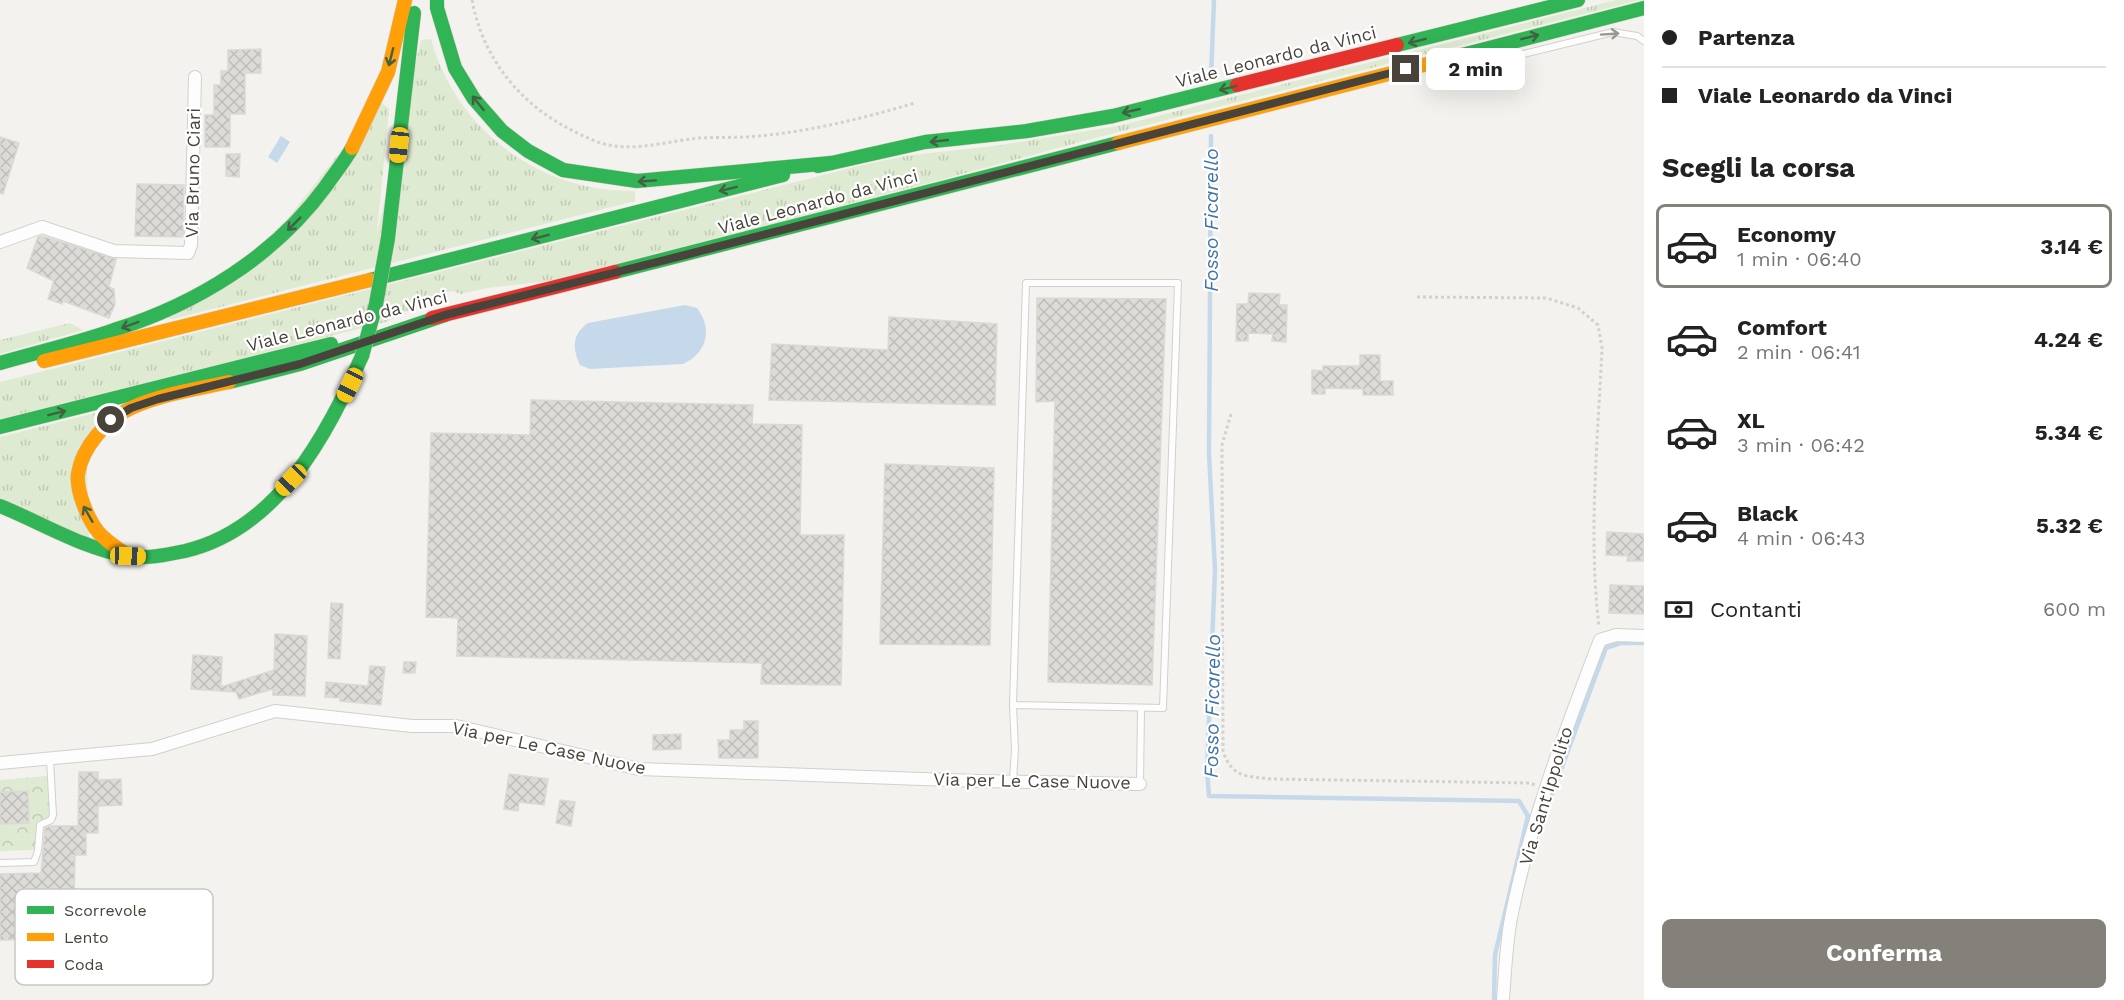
<!DOCTYPE html>
<html lang="it">
<meta charset="utf-8">
<style>
:root{--surface:#fff;--page:#f6f6f6;--text:#222;--muted:#767676;--line:#e0e0e0;--accent:#84817a}
body{margin:0;font-family:"Work Sans",sans-serif;background:var(--page);color:var(--text);height:100vh;display:flex;flex-direction:column;font-size:22px;white-space:nowrap}
*{box-sizing:border-box;margin:0}
p{font-size:20px;color:var(--muted)}
.icon{flex:none;width:33px;height:33px;fill:none;stroke:currentColor;stroke-width:2;stroke-linecap:round;stroke-linejoin:round}
.map{position:relative;flex:1;overflow:hidden}
.sheet{display:flex;flex-direction:column;background:var(--surface);width:480px}
.sheet>*{flex:none}
.banner{display:grid;align-content:center;height:132px;padding:0 18px;background:var(--surface)}
.end{position:absolute;width:27px;height:27px;margin:-14px;border:8px solid #49443b;background:#fff;box-shadow:0 0 0 3px #fff}
.from{border-radius:50%}
.bubble{position:absolute;height:42px;border-radius:9px;background:var(--surface);box-shadow:0 6px 24px #0002;font-size:20px;font-weight:700;line-height:42px;text-align:center}
.car{position:absolute;width:18px;height:36px;margin:-18px -9px;border-radius:8px;box-shadow:0 0 4px 2px #0007;background:linear-gradient(#f5c518 24%,#345 0 40%,#f5c518 0 76%,#345 0 86%,#f5c518 0)}
.banner b{display:flex;align-items:center;gap:21px;height:57px;font-size:22px}
.banner b+b{border-top:2px solid var(--line)}
.banner i{width:15px;height:15px;background:var(--text)}
ul{padding:0;list-style:none}
li{display:flex;align-items:center;gap:18px;height:84px;margin:0 12px 9px;padding:0 6px;border:3px solid transparent;border-radius:9px}
li div{flex:1}
li b{display:block;font-size:22px}
li em{font-style:normal;font-weight:700}
li.selected{border-color:var(--accent)}
li>.icon{width:54px;height:54px;stroke-width:1.5}
h2{padding:0 18px;font-size:27px;line-height:72px}
.pay{display:flex;align-items:center;gap:15px;height:66px;padding:0 18px;font-size:22px}
.pay p{margin-inline-start:auto}
.cta{display:flex;gap:12px;margin-top:auto;padding:12px 18px}
.cta a{flex:1;height:69px;border-radius:9px;background:var(--accent);color:#fff;font-size:24px;font-weight:700;line-height:69px;text-align:center}
main{display:flex;flex:1;min-height:0}
.map>svg:first-child{display:block}
.grass{fill:url(#grass-tufts)}
.park{fill:url(#park-crowns)}
.water{fill:#c5d9eb}
.lines{fill:none;stroke-linecap:round;stroke-linejoin:round}
.stream{stroke:#c5d9eb;stroke-width:4.5}
.building{fill:url(#building-cross-hatch);stroke:#dbd9d5;stroke-width:1.5}
.lane-casing{stroke:#d1d0cc;stroke-width:8}
.street-casing{stroke:#d1d0cc;stroke-width:14}
.fast-casing{stroke:#d3cebf;stroke-width:15}
.slow-casing{stroke:#d3cebf;stroke-width:15}
.jam-casing{stroke:#d3cebf;stroke-width:15}
.path{stroke:#d2d1cd;stroke-width:3;stroke-dasharray:3 3;stroke-linecap:butt}
.lane{stroke:#fdfdfd;stroke-width:6}
.street{stroke:#fdfdfd;stroke-width:12}
.fast{stroke:#30b455;stroke-width:14}
.slow{stroke:#ff9f0a;stroke-width:14}
.jam{stroke:#e5322d;stroke-width:14}
.fast-bridge-casing{stroke:#c8c0ad;stroke-width:15;stroke-linecap:butt}
.fast-bridge{stroke:#30b455;stroke-width:14}
.oneway{stroke:#9a9792}
.oneway2{stroke:#436042}
.route{stroke:#49443b;stroke-width:8}
.labels{text-anchor:middle;stroke-width:4.5;stroke-linejoin:round;paint-order:stroke}
.street-label{font-size:18px;fill:#49443b;stroke:#fff}
.water-label{font-size:20px;font-style:italic;fill:#3f75aa;stroke:#fff}
.key{fill:#fff;stroke:#c8c7c4;stroke-width:1.5}
.key-label{font-size:16px;fill:#49443b}
</style>
<main>
<div class="map">
<svg width="1644" height="1000" viewBox="0 0 1644 1000">
<defs>
<pattern id="grass-tufts" width="24" height="20" patternUnits="userSpaceOnUse" patternTransform="scale(1.5)"><rect width="24" height="20" fill="#dfead2"/><path d="M3 7l-1-3M5 7V3M7 7l1-3M15 17l-1-3M17 17v-4M19 17l1-3" fill="none" stroke="#c1cab5"/></pattern>
<pattern id="park-crowns" width="20" height="18" patternUnits="userSpaceOnUse" patternTransform="scale(1.5)"><rect width="20" height="18" fill="#dfead2"/><path d="M2 6a3 3 0 1 1 6 0M12 15a3 3 0 1 1 6 0" fill="none" stroke="#c1cab5"/></pattern>
<pattern id="building-cross-hatch" width="8" height="8" patternUnits="userSpaceOnUse" patternTransform="scale(1.5)"><rect width="8" height="8" fill="#dcdbd7"/><path d="M0 0l8 8M0 8l8-8" fill="none" stroke="#bebdb9"/></pattern>
</defs>
<rect width="100%" height="100%" fill="#f3f2ef"/>
<g class="grass">
<path d="M1616,0H1640L1095,138L940,180L549,281L487,288L461,294L453,291L442,293L386,322L0,419V382L871,163L912,155L994,146L1118,126Z"/>
<path d="M431,39C456,130 540,193 635,191V201L173,319L167,318L241,278L380,101L389,109L377,233L421,40Z"/>
<path d="M70,323L83,330L0,354V340Z"/>
<path d="M115,408L86,437L89,538L0,500V437Z"/>
</g>
<path class="park" d="M47,776L50,818L37,822L35,850L0,851V780Z"/>
<g class="water">
<path d="M281,136L290,142L277,163L268,157Z"/>
<path d="M685,305L697,308C713,329 707,353 683,364L590,369L580,365C572,348 572,334 588,323Z"/>
</g>
<g class="lines">
<g class="stream">
<path d="M1211,77L1214,0"/>
<path d="M1211,136L1209,454L1215,570L1207,770L1209,796L1519,801L1528,816L1495,955L1494,1000"/>
<path d="M1550,799L1606,648L1621,643H1644"/>
</g>
</g>
<g class="building">
<path d="M261,49V73H245V114H230V147H205V115H214V85H221V71H228V50Z"/>
<path d="M0,137L19,143L3,194L0,193Z"/>
<path d="M226,154H240L239,177L226,176Z"/>
<path d="M137,184L184,185L183,237L135,236Z"/>
<path d="M42,236L116,259L109,287L114,289L115,304L109,318L63,301L62,304L48,299L54,281L27,268L38,237Z"/>
<path d="M1249,293L1280,294L1279,305H1287L1286,342L1272,341L1273,334L1248,333V341H1236L1237,304H1248Z"/>
<path d="M1037,298L1166,299L1152,685L1048,682L1055,401L1036,402Z"/>
<path d="M889,317L997,324L995,405L769,400L772,344L888,350Z"/>
<path d="M1360,355H1380V381H1393V395H1363V389L1325,388V394H1312V370L1323,371V366H1360Z"/>
<path d="M531,400L753,405L752,424L802,425L800,535H844L841,685L761,684L762,663L457,656L458,618L426,617L431,433L530,435Z"/>
<path d="M885,464L994,468L990,645L880,644Z"/>
<path d="M1607,532L1644,534V561H1627L1628,556L1606,555Z"/>
<path d="M1610,585L1644,586V614L1609,613Z"/>
<path d="M331,603L343,604L340,659L328,658Z"/>
<path d="M275,634L307,636L305,696L273,695V689L239,699L236,692L191,689L193,655L222,657L221,687L274,670Z"/>
<path d="M404,662H416L415,673H403Z"/>
<path d="M370,666L385,667L381,705L340,701V698L325,697L326,682L368,686Z"/>
<path d="M744,721H758V758H719L718,740H730V730H744Z"/>
<path d="M681,734V749L653,750V735Z"/>
<path d="M79,772H98V780L121,779L122,805L98,806V833H86V855H75L74,899H52L53,939L0,940V874L41,873L45,828L51,826H78Z"/>
<path d="M509,774L548,779L544,805L519,802L518,811L504,809Z"/>
<path d="M28,791L29,823L0,824V792Z"/>
<path d="M560,800L575,802L571,826L556,823Z"/>
</g>
<g class="lines">
<defs>
<g id="lane">
<path d="M1483,56L1494,59H1503L1613,32L1637,36L1644,41"/>
<path d="M1013,705L1163,708L1178,283H1026L1013,705L1015,750L1013,781"/>
<path d="M1140,784L1141,708"/>
<path d="M0,863L34,862L38,851L40,825L51,820L53,815L50,759"/>
</g>
<g id="street">
<path d="M0,242L42,227L114,251L188,253L191,245L195,77"/>
<path d="M0,763L152,749L275,711L412,726H456L639,769L978,781L1140,784"/>
<path d="M1503,1000C1505,973 1506,945 1511,918C1530,822 1565,731 1600,640L1616,635L1644,636"/>
</g>
<g id="fast">
<path d="M437,0V8L455,68L474,99L502,131L528,151L563,170L637,181L831,163"/>
<path d="M1397,45L1578,0"/>
<path d="M1439,61L1644,8"/>
<path d="M818,166L925,142L1027,131L1113,116L1237,85"/>
<path d="M388,238L414,13"/>
<path d="M615,272L1118,143"/>
<path d="M370,280L783,175"/>
<path d="M0,363C38,352 77,343 114,330C197,304 275,256 326,186C334,174 345,161 352,148"/>
<path d="M229,382L300,364L445,315"/>
<path d="M0,427L331,344"/>
<path d="M0,506C42,523 82,548 127,556C147,559 166,555 185,551C278,529 326,436 362,356"/>
</g>
<g id="slow">
<path d="M1118,143L1439,61"/>
<path d="M352,148L388,72L405,0"/>
<path d="M44,361L370,280"/>
<path d="M128,556C119,549 107,542 99,533C88,520 76,491 78,474C82,447 107,419 131,408C161,394 197,389 229,382"/>
</g>
<g id="jam">
<path d="M1237,85L1397,45"/>
<path d="M432,318L615,272"/>
</g>
</defs>
<use href="#lane" class="lane-casing"/>
<use href="#street" class="street-casing"/>
<use href="#fast" class="fast-casing"/>
<use href="#slow" class="slow-casing"/>
<use href="#jam" class="jam-casing"/>
<g class="path">
<path d="M472,0C482,54 515,98 562,125C575,132 590,140 604,144C634,152 669,141 699,138C719,137 739,138 759,136C812,131 864,118 915,103"/>
<path d="M1417,297L1546,298L1578,308L1598,325L1602,348C1598,440 1588,534 1599,626"/>
<path d="M1231,414L1222,445L1223,751C1232,778 1246,776 1271,779L1530,783L1535,785"/>
</g>
<use href="#lane" class="lane"/>
<use href="#street" class="street"/>
<use href="#fast" class="fast"/>
<use href="#slow" class="slow"/>
<use href="#jam" class="jam"/>
<defs>
<path id="fast-bridge" d="M362,356L376,304L388,238"/>
</defs>
<use href="#fast-bridge" class="fast-bridge-casing"/>
<use href="#fast-bridge" class="fast-bridge"/>
</g>
<defs><path id="oneway-shaft" d="M-6 0H5M1.5-3L5.5 0L1.5 3" fill="none" stroke-width="1.6" stroke-linecap="round" stroke-linejoin="round" transform="scale(1.5)"/></defs>
<use class="oneway" href="#oneway-shaft" transform="translate(1610 34) rotate(-4)"/>
<g class="oneway2">
<use href="#oneway-shaft" transform="translate(1530 37) rotate(-14)"/>
<use href="#oneway-shaft" transform="translate(1417 41) rotate(166)"/>
<use href="#oneway-shaft" transform="translate(391 57) rotate(104)"/>
<use href="#oneway-shaft" transform="translate(1228 88) rotate(166)"/>
<use href="#oneway-shaft" transform="translate(478 103) rotate(-129)"/>
<use href="#oneway-shaft" transform="translate(1131 111) rotate(167)"/>
<use href="#oneway-shaft" transform="translate(939 141) rotate(174)"/>
<use href="#oneway-shaft" transform="translate(647 181) rotate(176)"/>
<use href="#oneway-shaft" transform="translate(728 189) rotate(166)"/>
<use href="#oneway-shaft" transform="translate(294 224) rotate(135)"/>
<use href="#oneway-shaft" transform="translate(540 237) rotate(166)"/>
<use href="#oneway-shaft" transform="translate(130 325) rotate(160)"/>
<use href="#oneway-shaft" transform="translate(57 413) rotate(-14)"/>
<use href="#oneway-shaft" transform="translate(88 514) rotate(-120)"/>
</g>
<g class="lines">
<path class="route" d="M111,420L131,408L158,399L300,364L445,315L685,255L1406,69"/>
</g>
<g class="labels">
<g class="street-label">
<text transform="translate(1276 57) rotate(-14)" y="6">Viale Leonardo da Vinci</text>
<text transform="translate(193 173) rotate(-89)" y="6">Via Bruno Ciari</text>
<text transform="translate(818 202) rotate(-15)" y="6">Viale Leonardo da Vinci</text>
<text transform="translate(347 321) rotate(-14)" y="6">Viale Leonardo da Vinci</text>
<text transform="translate(549 748) rotate(12)" y="6">Via per Le Case Nuove</text>
<text transform="translate(1032 781) rotate(1)" y="6">Via per Le Case Nuove</text>
<text transform="translate(1546 796) rotate(-73)" y="6">Via Sant'Ippolito</text>
</g>
<g class="water-label">
<text transform="translate(1211 220) rotate(-90)" y="7">Fosso Ficarello</text>
<text transform="translate(1212 706) rotate(-89)" y="7">Fosso Ficarello</text>
</g>
</g>
<rect x="15" y="889" width="198" height="96" rx="9" class="key"/>
<rect x="27" y="906" width="27" height="8" fill="#30b455"/>
<rect x="27" y="933" width="27" height="8" fill="#ff9f0a"/>
<rect x="27" y="960" width="27" height="8" fill="#e5322d"/>
<g class="key-label">
<text x="64" y="916">Scorrevole</text>
<text x="64" y="943">Lento</text>
<text x="64" y="970">Coda</text>
</g>
</svg>
<i class="end from" style="left:111px;top:420px"></i>
<i class="end" style="left:1406px;top:69px"></i>
<div class="bubble" style="left:1426px;top:48px;width:99px">2 min</div>
<i class="car" style="left:399px;top:145px;rotate:186deg"></i>
<i class="car" style="left:350px;top:385px;rotate:206deg"></i>
<i class="car" style="left:291px;top:480px;rotate:224deg"></i>
<i class="car" style="left:128px;top:556px;rotate:92deg"></i>
</div>
<section class="sheet">
<div class="banner">
<b><i class="from"></i>Partenza</b>
<b><i></i>Viale Leonardo da Vinci</b>
</div>
<h2>Scegli la corsa</h2>
<ul>
<li class="selected"><svg class="icon" aria-label="car" viewBox="0 0 24 24"><path d="M5 17H2v-5l4-1 3-4h7l3 4 3 1v5h-3M9 17h6M6 11h13"/><circle cx="7" cy="17" r="2"/><circle cx="17" cy="17" r="2"/></svg><div><b>Economy</b><p>1 min · 06:40</p></div><em>3.14 €</em></li>
<li><svg class="icon" aria-label="car" viewBox="0 0 24 24"><path d="M5 17H2v-5l4-1 3-4h7l3 4 3 1v5h-3M9 17h6M6 11h13"/><circle cx="7" cy="17" r="2"/><circle cx="17" cy="17" r="2"/></svg><div><b>Comfort</b><p>2 min · 06:41</p></div><em>4.24 €</em></li>
<li><svg class="icon" aria-label="car" viewBox="0 0 24 24"><path d="M5 17H2v-5l4-1 3-4h7l3 4 3 1v5h-3M9 17h6M6 11h13"/><circle cx="7" cy="17" r="2"/><circle cx="17" cy="17" r="2"/></svg><div><b>XL</b><p>3 min · 06:42</p></div><em>5.34 €</em></li>
<li><svg class="icon" aria-label="car" viewBox="0 0 24 24"><path d="M5 17H2v-5l4-1 3-4h7l3 4 3 1v5h-3M9 17h6M6 11h13"/><circle cx="7" cy="17" r="2"/><circle cx="17" cy="17" r="2"/></svg><div><b>Black</b><p>4 min · 06:43</p></div><em>5.32 €</em></li>
</ul>
<div class="pay"><svg class="icon" aria-label="cash" viewBox="0 0 24 24"><path d="M3 7h18v10H3z"/><circle cx="12" cy="12" r="2"/></svg>Contanti<p>600 m</p></div>
<div class="cta"><a>Conferma</a></div>
</section>
</main>
